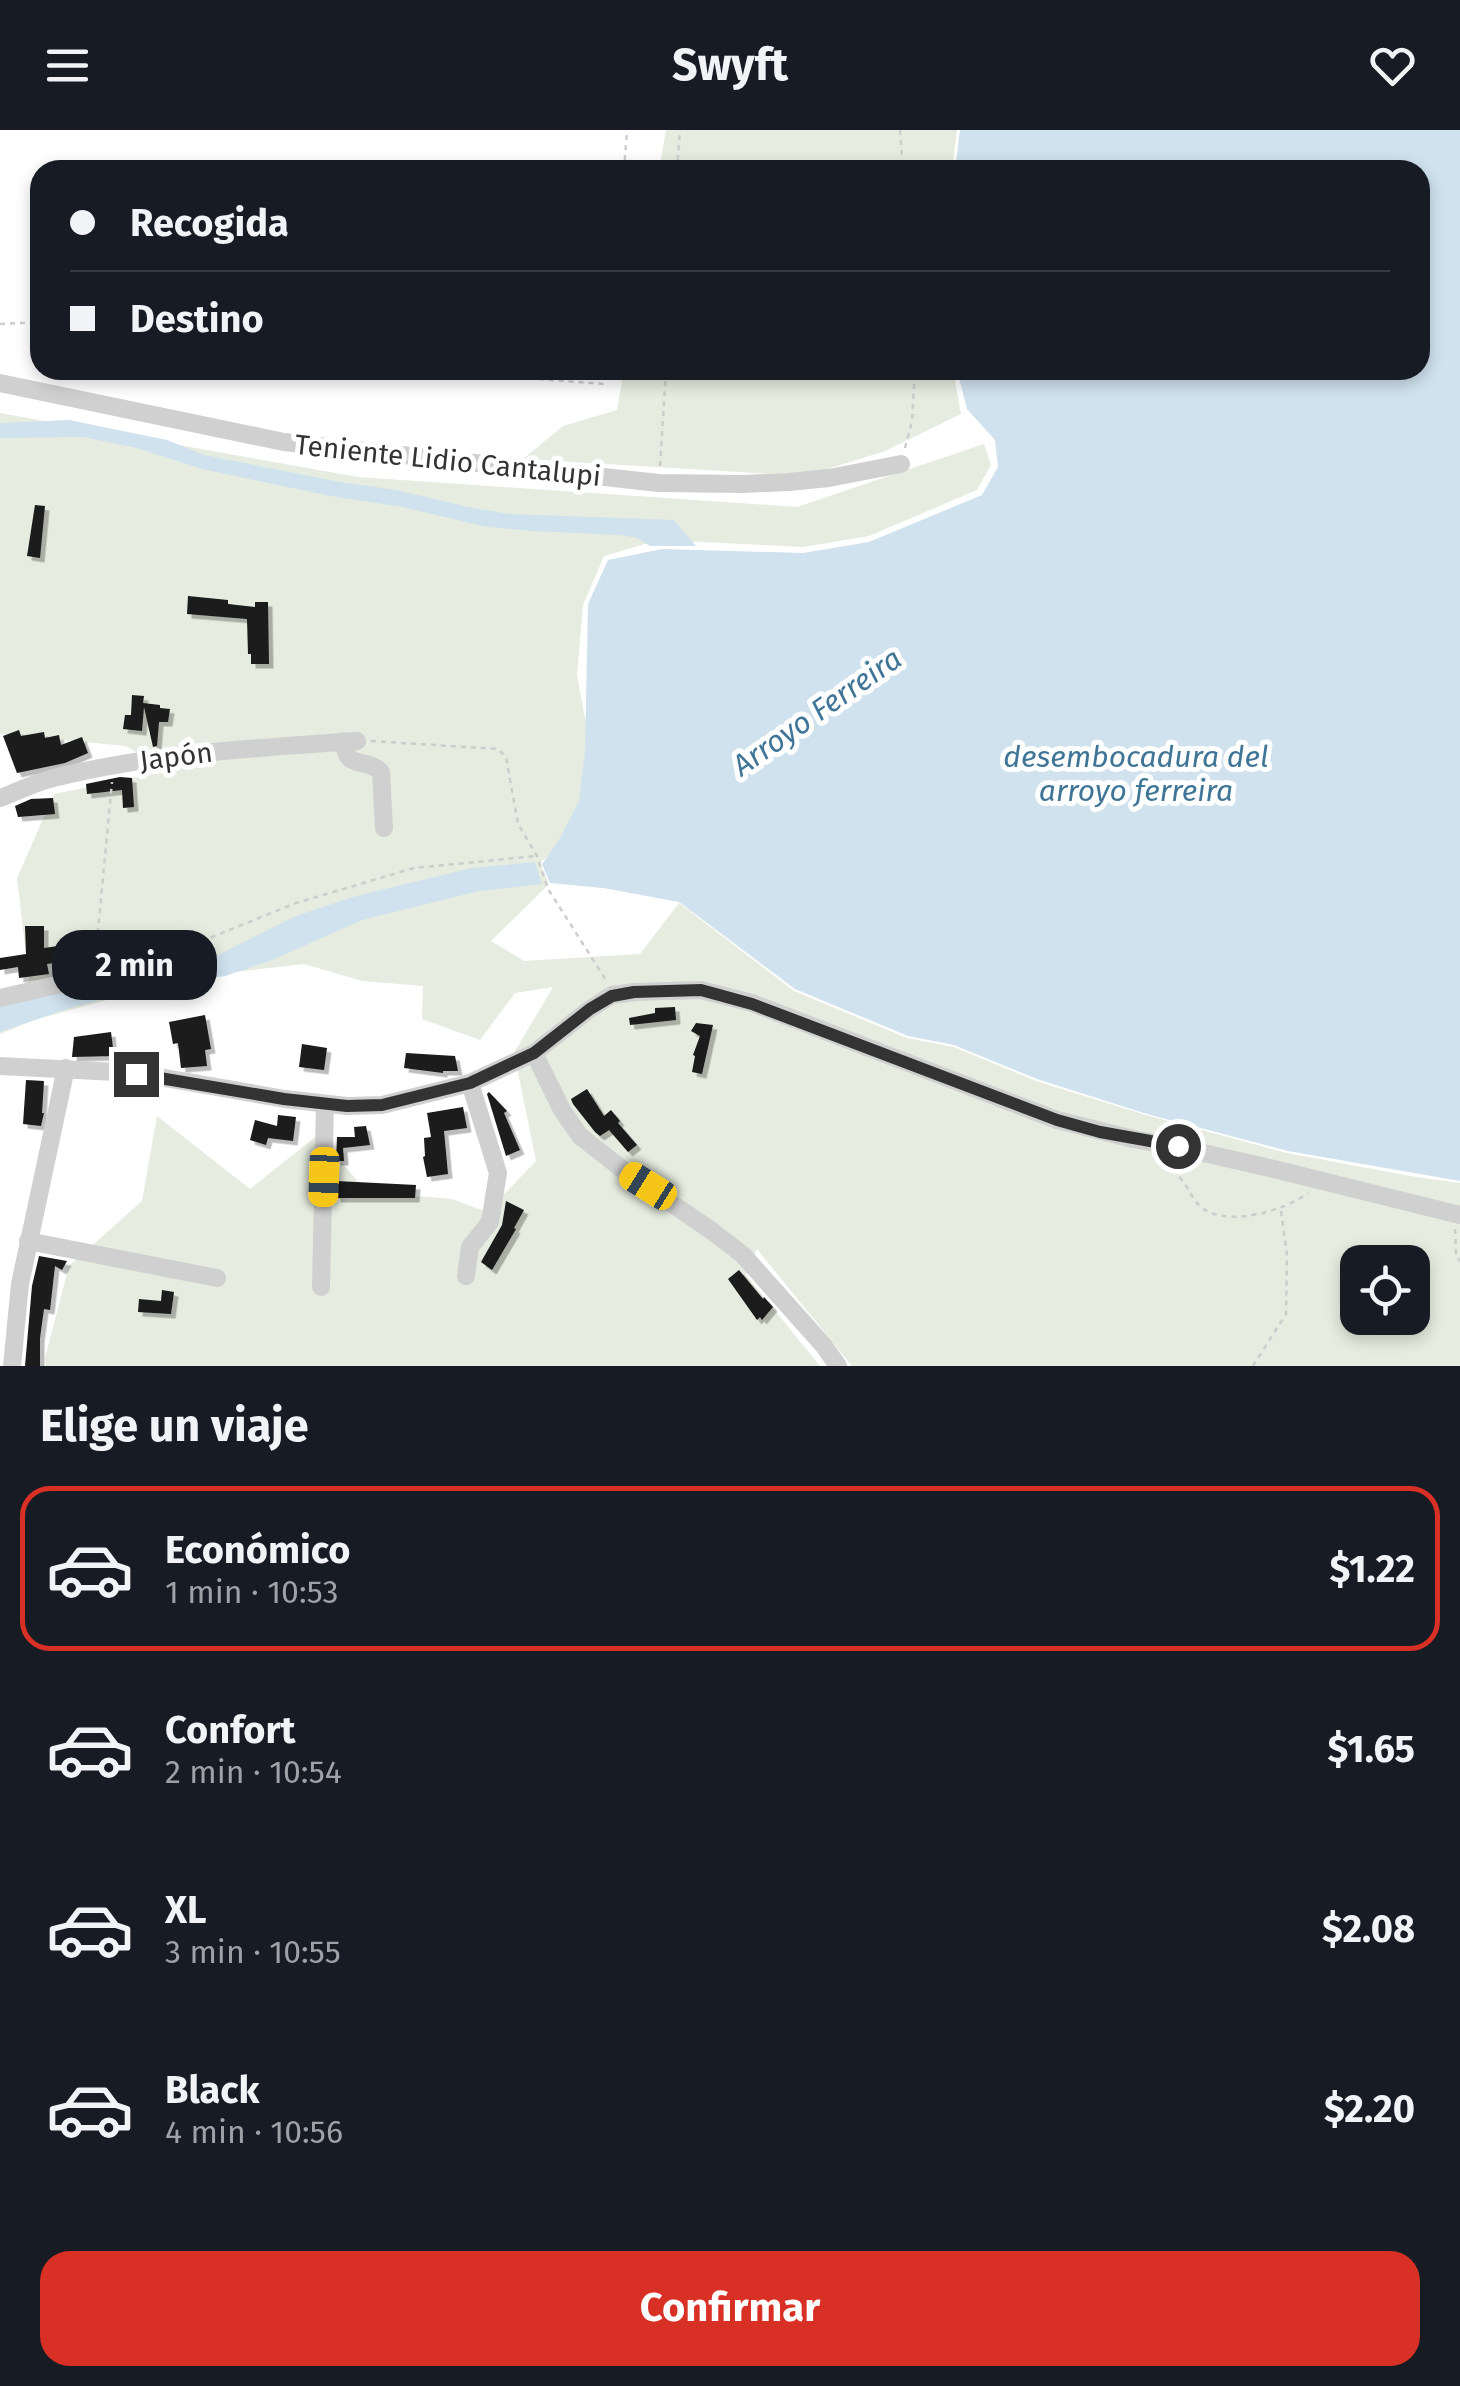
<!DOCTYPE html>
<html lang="es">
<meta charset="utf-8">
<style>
:root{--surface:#171b24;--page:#242831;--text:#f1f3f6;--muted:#9ea1a6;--line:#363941;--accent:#d93025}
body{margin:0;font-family:"Fira Sans",sans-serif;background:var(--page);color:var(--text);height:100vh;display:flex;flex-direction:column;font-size:38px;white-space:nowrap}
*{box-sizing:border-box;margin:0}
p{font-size:32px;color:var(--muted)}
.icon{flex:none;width:55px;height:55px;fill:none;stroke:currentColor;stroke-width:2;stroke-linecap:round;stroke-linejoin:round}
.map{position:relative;height:1236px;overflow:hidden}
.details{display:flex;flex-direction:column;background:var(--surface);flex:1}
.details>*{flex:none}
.top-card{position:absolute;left:30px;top:30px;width:1400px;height:220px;border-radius:30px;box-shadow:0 5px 15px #0003;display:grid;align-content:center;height:220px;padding:0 40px;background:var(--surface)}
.fabs{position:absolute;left:1340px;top:1115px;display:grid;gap:20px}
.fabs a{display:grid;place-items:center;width:90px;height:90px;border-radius:20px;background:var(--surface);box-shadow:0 5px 15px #0003;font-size:50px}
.end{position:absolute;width:45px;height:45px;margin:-22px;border:12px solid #333;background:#fff;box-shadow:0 0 0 5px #fff}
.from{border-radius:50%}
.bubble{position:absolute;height:70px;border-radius:30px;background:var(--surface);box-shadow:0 5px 15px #0003;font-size:32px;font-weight:700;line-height:70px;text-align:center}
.car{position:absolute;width:30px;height:60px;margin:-30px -15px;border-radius:12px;box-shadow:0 0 8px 2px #0007;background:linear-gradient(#f5c518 24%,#345 0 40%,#f5c518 0 76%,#345 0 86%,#f5c518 0)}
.top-card b{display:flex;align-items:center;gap:35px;height:95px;font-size:38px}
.top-card b+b{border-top:2px solid var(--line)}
.top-card i{width:25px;height:25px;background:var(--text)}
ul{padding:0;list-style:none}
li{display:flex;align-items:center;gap:30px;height:165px;margin:0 20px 15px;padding:0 20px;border:5px solid transparent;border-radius:30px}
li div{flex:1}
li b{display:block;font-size:38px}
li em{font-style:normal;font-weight:700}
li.active{border-color:var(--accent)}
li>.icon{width:90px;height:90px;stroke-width:1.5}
h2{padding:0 40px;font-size:45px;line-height:120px}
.action{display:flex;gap:20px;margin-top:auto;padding:20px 40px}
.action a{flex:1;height:115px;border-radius:30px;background:var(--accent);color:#fff;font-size:40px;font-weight:700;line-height:115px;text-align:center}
header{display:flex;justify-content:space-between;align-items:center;height:130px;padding:0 40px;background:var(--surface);font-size:45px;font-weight:700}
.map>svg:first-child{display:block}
.green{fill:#e6ecdf;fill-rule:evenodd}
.water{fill:#cfe2ee}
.building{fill:#1a1a1a;filter:url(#shadow)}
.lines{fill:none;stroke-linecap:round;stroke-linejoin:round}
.path{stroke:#cdcdcd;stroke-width:2.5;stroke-dasharray:5 5;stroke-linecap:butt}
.minor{stroke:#d0d0d0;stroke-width:18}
.route{stroke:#333;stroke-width:12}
.labels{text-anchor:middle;stroke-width:10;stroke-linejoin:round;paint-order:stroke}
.street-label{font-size:28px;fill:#333;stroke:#fff}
.water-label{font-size:30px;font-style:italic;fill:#3f7597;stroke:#fff}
</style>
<header><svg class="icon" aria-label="menu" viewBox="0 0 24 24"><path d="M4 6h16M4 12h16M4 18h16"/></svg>Swyft<svg class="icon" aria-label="heart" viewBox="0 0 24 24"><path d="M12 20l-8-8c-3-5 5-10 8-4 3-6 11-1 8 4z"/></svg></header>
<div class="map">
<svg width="1460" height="1236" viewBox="0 0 1460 1236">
<defs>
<filter id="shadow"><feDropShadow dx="4.5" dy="4.5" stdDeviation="0" flood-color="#0004"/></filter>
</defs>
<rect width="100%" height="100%" fill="#fff"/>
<g class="green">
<path d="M666,0H957L952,40H659Z"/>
<path d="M624,240H953L961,284L885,321L805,346L523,329L563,296L617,280Z"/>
<path d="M0,283L358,347L797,377L984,314L991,335L977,360L869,406L803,417L658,410L604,426L583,475L577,545L591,621L589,669L564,711L540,733L549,754L491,811L524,831L640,824L679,773L794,861L907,908L954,917L1036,951L1146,985L1287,1023L1416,1047L1460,1053V1236H852L757,1119L746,1145L820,1236H46L45,1228L69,1136L142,1071L157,986L250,1059L318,1005L367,1062L452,1069L487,1082L536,1031L514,923L553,857L515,863L480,910L422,889L423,856L362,851L304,834L218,844L136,862L34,890L0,904V869L29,851L17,748L54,664L168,641L126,616L0,604ZM1358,1132H1412V1188H1358Z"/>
</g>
<g class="water">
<path d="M960,0H1460V1051L1288,1021L1147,984L1037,949L954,915L908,906L795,859L679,772L603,758L550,753L542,734L560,708L579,671L585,622L588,474L608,430L662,419L803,423L869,412L982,365L998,337L995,310L967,279L957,240H1420V40H955Z"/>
<path d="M69,290L167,310L204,325L340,352L396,360L468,377L509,384L674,390L696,416H650L637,408L622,405L531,401L483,396L402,377L331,366L202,339L137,318L83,307L0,308V293Z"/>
<path d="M535,732L542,754L479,761L362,790L270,831L225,846L148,857L70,878L0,902V873L131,840L204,832L296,786L356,766L472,738Z"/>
</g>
<g class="building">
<path d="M35,375L45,376L40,428L27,426Z"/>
<path d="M188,466L228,470V474L255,477V472H268L269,534H251V524H248L247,489L187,484Z"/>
<path d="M132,565L144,566L143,573L160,575V578L170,579L168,592H159L157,616L153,617L144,577L142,601L123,599L125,585H131Z"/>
<path d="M19,600L21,606L44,602L45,608L59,605L61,615L82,607L88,623L65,633L17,643L3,606Z"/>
<path d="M120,647L132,648L134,677L123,678L122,660L87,664L86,654Z"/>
<path d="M53,668L55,684L18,687L15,676L31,669Z"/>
<path d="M25,796H44V818L58,816L61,832L47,834L49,844L19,848L18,837L0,840V828L26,824Z"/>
<path d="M675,877L676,890L630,895L629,888L655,883V878Z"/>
<path d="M205,885L211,919L205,920L207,936L181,938L178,913L173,914L169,892Z"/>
<path d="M696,893L713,895L702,944L692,942L695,926L693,925L700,906L691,901Z"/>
<path d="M111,902L114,926L72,927L74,907Z"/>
<path d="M302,914L327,918L324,940L299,937Z"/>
<path d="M406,923L455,926L458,941H443V943L404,938Z"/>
<path d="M26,950L44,951L42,983H44L41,996L23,994Z"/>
<path d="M587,959L604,986L611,980L620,991L618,993L637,1015L628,1022L609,1000L600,1006L595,1002L573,974L571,969Z"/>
<path d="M489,962L507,981L504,983L520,1020L506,1026L487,964Z"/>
<path d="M463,977L467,998L444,1001L448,1044L427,1047L423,1027L425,1026L424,1008L431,1007L427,983Z"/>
<path d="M278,985L296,987L293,1011L268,1008L266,1015L250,1010L255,990L277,996Z"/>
<path d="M366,996L370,1015L343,1018L344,1031H336L337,1007H355L354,997Z"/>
<path d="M336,1051L416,1055L415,1068H336Z"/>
<path d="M506,1071L524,1080L514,1098L516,1099L492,1140L481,1132L502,1095Z"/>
<path d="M39,1126L67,1131L62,1140L55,1136L50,1180L44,1179L40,1208V1236H25L32,1156Z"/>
<path d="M739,1140L763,1169L764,1167L773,1177L762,1190L760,1187L757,1190L728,1149Z"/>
<path d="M162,1160L174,1162L171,1184L138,1182L139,1169L161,1171Z"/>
</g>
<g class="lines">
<g class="path">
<path d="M900,0L903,40"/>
<path d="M624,40L627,0"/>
<path d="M677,40L680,0"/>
<path d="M0,194L40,192"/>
<path d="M419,240L604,254L605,240"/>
<path d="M905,318L912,291L915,240"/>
<path d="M660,336L666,240"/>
<path d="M371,611L498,619L506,627L518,694L537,726L548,759L606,850"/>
<path d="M94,843L112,652"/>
<path d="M77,849L212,807L296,773L414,738L537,726"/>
<path d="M1167,1031C1173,1040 1181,1048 1187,1057C1191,1064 1194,1071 1201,1077C1226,1098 1284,1081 1308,1063"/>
<path d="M1455,1099L1456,1126L1460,1131"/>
<path d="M1253,1236L1286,1184L1287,1125L1281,1081"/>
</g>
<g class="minor">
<path d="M0,253L284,312L659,353L743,354L789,352L829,348L901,334"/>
<path d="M344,611C346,642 365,626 381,642L384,698"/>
<path d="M0,668C19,661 38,651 58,647C156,623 256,618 357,611"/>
<path d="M0,868L61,854"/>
<path d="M534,923L562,980L580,1006L627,1043L712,1101L743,1125L824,1216L838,1236"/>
<path d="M0,936L136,943L285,969L347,976L382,975L470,953L498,1043L490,1092L470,1117L466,1146"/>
<path d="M470,953L534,923L590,879L612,865L635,862L701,860L752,873L1057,990L1133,1009L1177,1017L1274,1039L1460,1085"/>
<path d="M28,1111L217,1148"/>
<path d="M321,1157L325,974"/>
<path d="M12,1236L20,1154L66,938"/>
</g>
</g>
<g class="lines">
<path class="route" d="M136,944L284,969L347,976L382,975L470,953L534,923L590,879L612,866L634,862L701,860L752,874L1057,990L1100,1002L1178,1016"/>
</g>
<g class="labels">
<g class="street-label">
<text transform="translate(448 330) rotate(6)" y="10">Teniente Lidio Cantalupi</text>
<text transform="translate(176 626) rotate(-7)" y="10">Japón</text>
</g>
<g class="water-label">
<text transform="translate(817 582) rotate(-35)" y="10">Arroyo Ferreira</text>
<text x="1136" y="637">desembocadura del<tspan x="1136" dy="34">arroyo ferreira</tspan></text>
</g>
</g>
</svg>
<div class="fabs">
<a><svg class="icon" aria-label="locate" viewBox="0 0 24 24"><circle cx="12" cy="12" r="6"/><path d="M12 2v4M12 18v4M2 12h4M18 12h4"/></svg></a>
</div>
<i class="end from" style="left:1178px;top:1016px"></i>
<i class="end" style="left:136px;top:944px"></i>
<div class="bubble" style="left:52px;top:800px;width:165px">2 min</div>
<i class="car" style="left:324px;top:1047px;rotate:182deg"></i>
<i class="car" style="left:648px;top:1056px;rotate:302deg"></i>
<div class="top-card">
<b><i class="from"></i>Recogida</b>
<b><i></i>Destino</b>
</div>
</div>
<section class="details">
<h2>Elige un viaje</h2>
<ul>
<li class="active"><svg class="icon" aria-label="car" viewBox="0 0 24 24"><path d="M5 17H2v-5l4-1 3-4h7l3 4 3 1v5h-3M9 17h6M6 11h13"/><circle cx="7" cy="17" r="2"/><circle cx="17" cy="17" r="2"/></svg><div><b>Económico</b><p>1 min · 10:53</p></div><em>$1.22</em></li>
<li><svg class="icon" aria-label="car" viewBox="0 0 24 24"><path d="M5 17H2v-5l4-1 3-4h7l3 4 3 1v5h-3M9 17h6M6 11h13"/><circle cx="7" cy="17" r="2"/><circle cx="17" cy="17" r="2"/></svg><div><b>Confort</b><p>2 min · 10:54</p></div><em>$1.65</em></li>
<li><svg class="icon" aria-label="car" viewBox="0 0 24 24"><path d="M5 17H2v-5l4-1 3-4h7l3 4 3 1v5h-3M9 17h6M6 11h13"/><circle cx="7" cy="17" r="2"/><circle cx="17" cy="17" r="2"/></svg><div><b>XL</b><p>3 min · 10:55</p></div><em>$2.08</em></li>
<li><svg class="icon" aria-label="car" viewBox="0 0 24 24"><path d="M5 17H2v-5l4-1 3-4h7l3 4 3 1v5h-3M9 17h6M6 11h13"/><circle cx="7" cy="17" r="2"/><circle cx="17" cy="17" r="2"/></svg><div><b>Black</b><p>4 min · 10:56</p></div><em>$2.20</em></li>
</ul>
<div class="action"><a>Confirmar</a></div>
</section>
